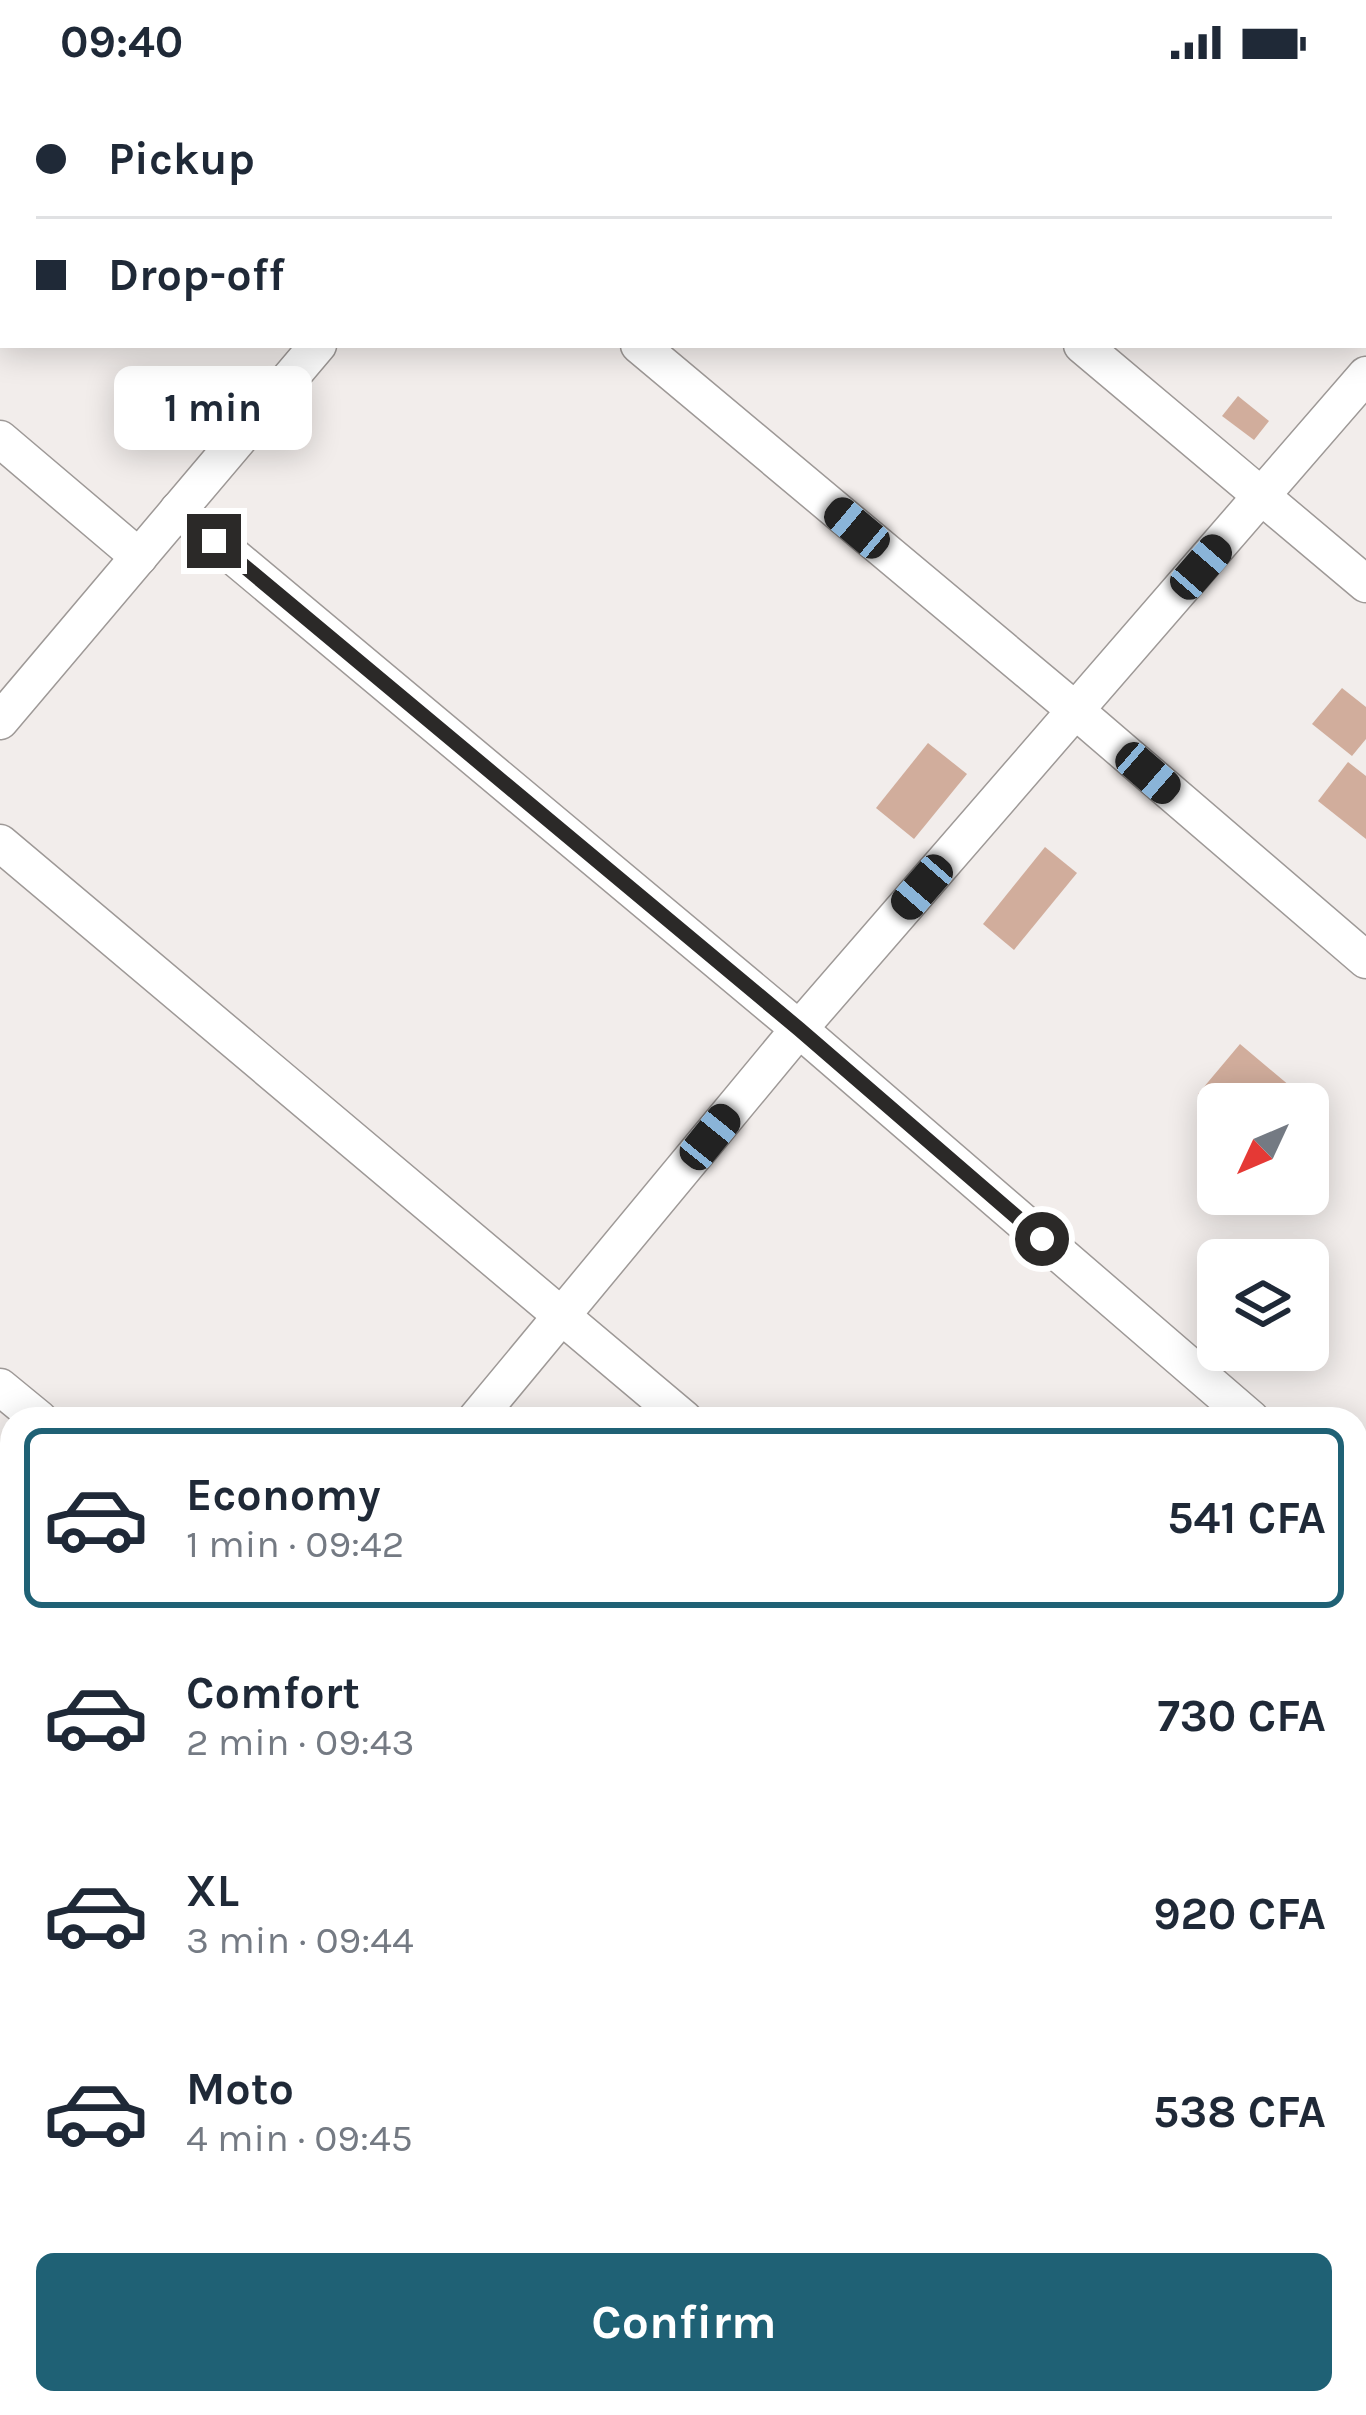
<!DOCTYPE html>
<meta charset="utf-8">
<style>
:root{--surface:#fff;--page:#f2f2f3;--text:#1f2937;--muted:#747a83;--line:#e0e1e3;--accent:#1f6175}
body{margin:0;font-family:Karla,sans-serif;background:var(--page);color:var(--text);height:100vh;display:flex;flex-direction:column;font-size:45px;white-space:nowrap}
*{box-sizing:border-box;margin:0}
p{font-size:39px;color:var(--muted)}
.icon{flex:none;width:66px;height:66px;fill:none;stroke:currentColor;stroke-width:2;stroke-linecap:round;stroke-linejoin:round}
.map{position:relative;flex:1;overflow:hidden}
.sheet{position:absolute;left:0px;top:1323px;width:1368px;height:1008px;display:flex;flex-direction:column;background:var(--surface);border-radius:36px 36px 0 0;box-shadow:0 6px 30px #0003}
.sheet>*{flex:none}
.top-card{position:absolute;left:0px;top:0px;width:1368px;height:264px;box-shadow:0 6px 30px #0003;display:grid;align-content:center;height:264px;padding:0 36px;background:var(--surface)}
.needle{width:78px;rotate:226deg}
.controls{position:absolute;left:1197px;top:999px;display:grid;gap:24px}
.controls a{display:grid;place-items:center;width:132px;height:132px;border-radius:18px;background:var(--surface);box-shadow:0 6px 30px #0003;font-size:60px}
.end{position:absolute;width:54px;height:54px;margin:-27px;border:15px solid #2b2928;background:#fff;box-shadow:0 0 0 6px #fff}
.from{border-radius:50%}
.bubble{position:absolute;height:84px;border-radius:18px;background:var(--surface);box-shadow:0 6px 30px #0003;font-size:39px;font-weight:700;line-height:84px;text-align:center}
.car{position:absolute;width:36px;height:72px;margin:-36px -18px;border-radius:15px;box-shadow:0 0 9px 3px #0007;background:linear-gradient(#222 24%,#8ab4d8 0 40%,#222 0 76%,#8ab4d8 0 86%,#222 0)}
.top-card b{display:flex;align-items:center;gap:42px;height:114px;font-size:45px}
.top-card b+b{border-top:3px solid var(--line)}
.top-card i{width:30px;height:30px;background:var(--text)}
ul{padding:21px 0 0;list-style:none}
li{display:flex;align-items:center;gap:36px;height:180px;margin:0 24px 18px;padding:0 12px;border:6px solid transparent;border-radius:18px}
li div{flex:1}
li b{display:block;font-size:45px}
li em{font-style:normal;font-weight:700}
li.current{border-color:var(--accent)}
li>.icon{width:108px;height:108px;stroke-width:1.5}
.action{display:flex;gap:24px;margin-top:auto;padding:24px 36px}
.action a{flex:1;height:138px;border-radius:18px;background:var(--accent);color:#fff;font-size:48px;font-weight:700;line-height:138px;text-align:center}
.status{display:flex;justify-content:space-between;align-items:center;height:84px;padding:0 60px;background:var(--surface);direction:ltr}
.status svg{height:33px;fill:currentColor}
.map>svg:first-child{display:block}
.building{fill:#d1ad9c}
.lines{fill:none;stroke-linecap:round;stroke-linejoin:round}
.street-casing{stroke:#9e9997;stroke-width:39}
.street{stroke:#fff;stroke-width:36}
.route{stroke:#2b2928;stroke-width:15}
</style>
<div class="status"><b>09:40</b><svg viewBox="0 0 49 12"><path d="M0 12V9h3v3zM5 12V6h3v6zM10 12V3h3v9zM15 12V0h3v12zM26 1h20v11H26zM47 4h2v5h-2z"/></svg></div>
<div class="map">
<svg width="1366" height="2331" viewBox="0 0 1366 2331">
<rect width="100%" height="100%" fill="#f2edeb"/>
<g class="building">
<path d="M1238,312L1269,337L1254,356L1222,332Z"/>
<path d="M1342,604L1366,623V655L1352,672L1312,640Z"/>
<path d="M928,659L967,690L914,755L876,724Z"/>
<path d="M1348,678L1366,692V755L1318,717Z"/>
<path d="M1045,763L1077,789L1014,866L983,840Z"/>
<path d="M1240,960L1290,1002L1275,1020H1218V1026L1198,1010Z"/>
</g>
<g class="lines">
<defs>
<g id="street">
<path d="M329,0L332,3"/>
<path d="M768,0L771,3"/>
<path d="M1289,0L1292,3"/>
<path d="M141,3L143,0"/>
<path d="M537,3L539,0"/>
<path d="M1365,66H1366"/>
<path d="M0,169L3,166"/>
<path d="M639,261L1075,626L1366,876"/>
<path d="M1082,261L1366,500"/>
<path d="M0,355L139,473"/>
<path d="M178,426L799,945L1251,1335"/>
<path d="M0,637L318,261"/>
<path d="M0,759L684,1335"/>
<path d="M0,1303L39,1335"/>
<path d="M476,1335L799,945L1366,291"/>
<path d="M1356,1425L1366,1434"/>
<path d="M1356,1503L1366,1491"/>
<path d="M0,1885L12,1895"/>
<path d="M1356,1908L1366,1916"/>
<path d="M1356,2087L1366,2076"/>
<path d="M512,2319L526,2331"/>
<path d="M656,2331L666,2319"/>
<path d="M1146,2331L1156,2319"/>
</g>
</defs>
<use href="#street" class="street-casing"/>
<use href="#street" class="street"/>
</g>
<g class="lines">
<path class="route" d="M214,457L799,945L1042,1155"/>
</g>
</svg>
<div class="controls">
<a><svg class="needle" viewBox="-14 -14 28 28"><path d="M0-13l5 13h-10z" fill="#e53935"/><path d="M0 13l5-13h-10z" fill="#747a83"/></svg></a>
<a><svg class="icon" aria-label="layers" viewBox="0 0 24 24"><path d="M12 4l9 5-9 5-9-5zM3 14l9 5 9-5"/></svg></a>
</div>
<i class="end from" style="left:1042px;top:1155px"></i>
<i class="end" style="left:214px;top:457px"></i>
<div class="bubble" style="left:114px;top:282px;width:198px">1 min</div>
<i class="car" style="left:857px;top:444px;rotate:310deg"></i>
<i class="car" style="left:1201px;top:483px;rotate:41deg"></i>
<i class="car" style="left:1148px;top:689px;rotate:131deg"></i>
<i class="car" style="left:922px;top:803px;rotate:221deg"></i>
<i class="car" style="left:710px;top:1053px;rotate:39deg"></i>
<div class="top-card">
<b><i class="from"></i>Pickup</b>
<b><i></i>Drop-off</b>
</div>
<section class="sheet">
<ul>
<li class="current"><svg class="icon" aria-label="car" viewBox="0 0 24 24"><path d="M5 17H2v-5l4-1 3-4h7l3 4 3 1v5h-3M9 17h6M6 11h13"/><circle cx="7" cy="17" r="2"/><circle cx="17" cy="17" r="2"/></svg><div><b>Economy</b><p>1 min · 09:42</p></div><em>541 CFA</em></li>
<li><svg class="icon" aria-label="car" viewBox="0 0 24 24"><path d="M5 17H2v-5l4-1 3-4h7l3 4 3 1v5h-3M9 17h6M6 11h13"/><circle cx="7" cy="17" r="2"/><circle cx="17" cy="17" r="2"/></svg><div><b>Comfort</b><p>2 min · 09:43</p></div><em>730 CFA</em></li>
<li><svg class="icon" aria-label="car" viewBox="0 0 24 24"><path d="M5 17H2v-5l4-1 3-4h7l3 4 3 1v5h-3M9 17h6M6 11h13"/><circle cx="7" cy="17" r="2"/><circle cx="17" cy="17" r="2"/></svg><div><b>XL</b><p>3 min · 09:44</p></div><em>920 CFA</em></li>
<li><svg class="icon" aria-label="car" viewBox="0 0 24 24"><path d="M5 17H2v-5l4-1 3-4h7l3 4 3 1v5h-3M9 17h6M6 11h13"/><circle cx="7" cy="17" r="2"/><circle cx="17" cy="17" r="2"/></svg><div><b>Moto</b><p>4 min · 09:45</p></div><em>538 CFA</em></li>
</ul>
<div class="action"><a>Confirm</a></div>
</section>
</div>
